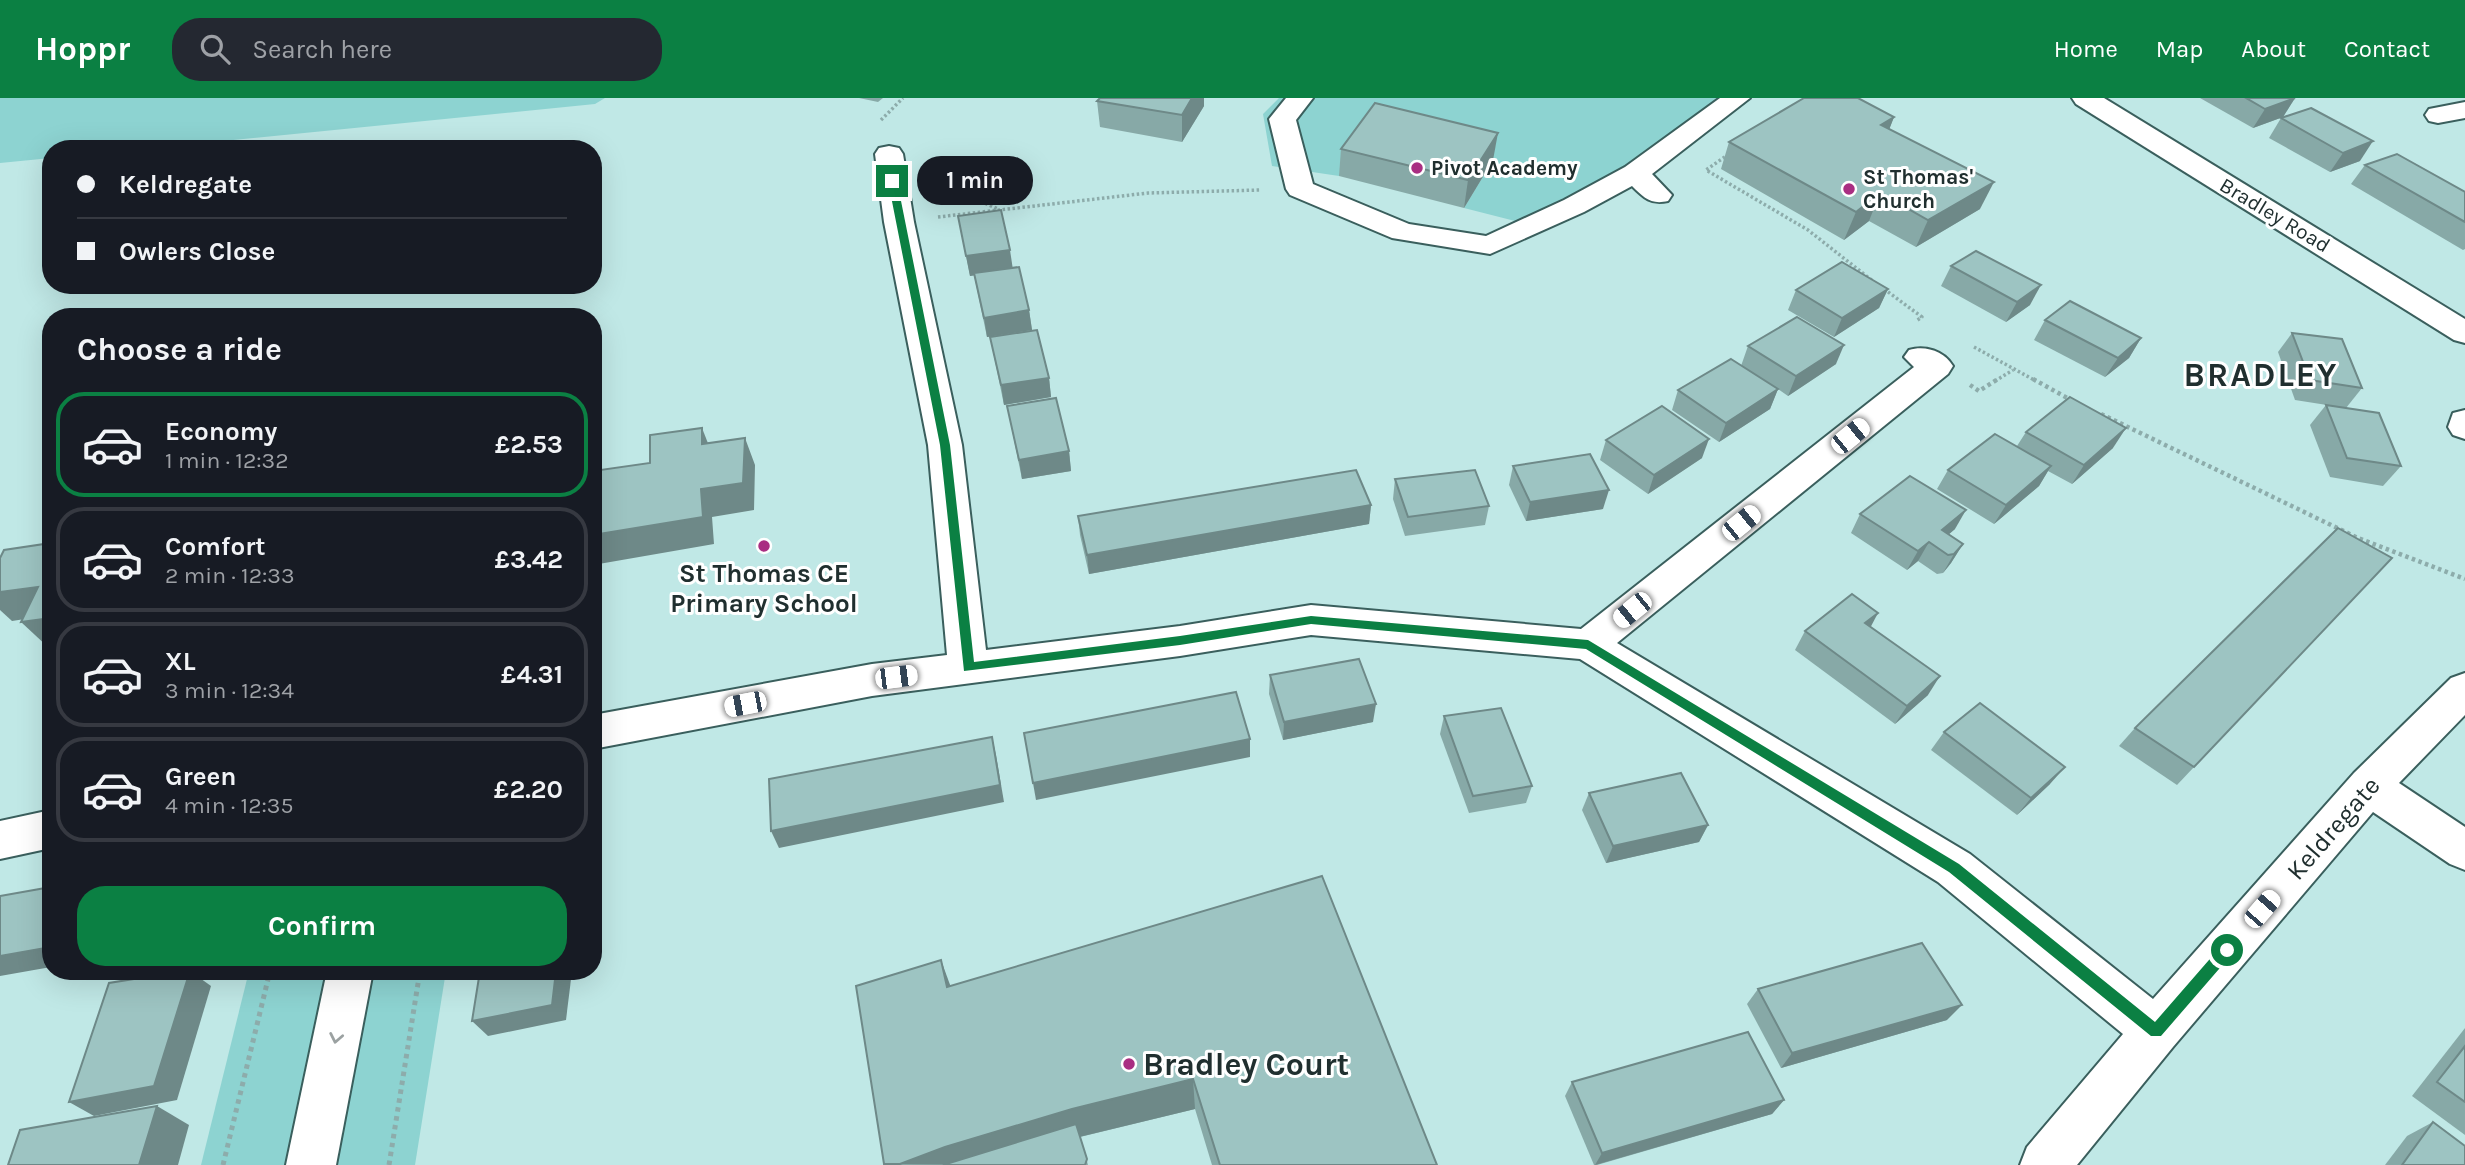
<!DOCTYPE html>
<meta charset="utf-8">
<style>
:root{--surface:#171b24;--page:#242831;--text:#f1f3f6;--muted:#9ea1a6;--line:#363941;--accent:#0b8043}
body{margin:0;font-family:Karla,sans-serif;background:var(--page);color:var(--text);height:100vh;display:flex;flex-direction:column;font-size:26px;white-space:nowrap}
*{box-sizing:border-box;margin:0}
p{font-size:23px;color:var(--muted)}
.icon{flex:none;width:38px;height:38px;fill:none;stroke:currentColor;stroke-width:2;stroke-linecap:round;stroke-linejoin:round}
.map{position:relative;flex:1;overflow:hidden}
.details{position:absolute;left:42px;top:210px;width:560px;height:672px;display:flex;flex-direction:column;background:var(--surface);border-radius:28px;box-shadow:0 7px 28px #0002}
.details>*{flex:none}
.hud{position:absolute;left:42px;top:42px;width:560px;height:154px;border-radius:28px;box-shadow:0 7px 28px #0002;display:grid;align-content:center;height:154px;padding:0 35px;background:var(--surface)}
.end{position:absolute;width:32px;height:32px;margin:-16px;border:9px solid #0b8043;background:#fff;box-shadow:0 0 0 4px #fff}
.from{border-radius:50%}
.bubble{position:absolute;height:49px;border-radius:24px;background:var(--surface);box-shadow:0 7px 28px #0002;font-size:23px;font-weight:700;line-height:49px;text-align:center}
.car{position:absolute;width:21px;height:42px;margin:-21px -10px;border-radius:9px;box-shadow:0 0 5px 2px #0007;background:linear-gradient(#fff 24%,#345 0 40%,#fff 0 76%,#345 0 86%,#fff 0)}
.hud b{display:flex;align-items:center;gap:24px;height:66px;font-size:26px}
.hud b+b{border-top:2px solid var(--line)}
.hud i{width:18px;height:18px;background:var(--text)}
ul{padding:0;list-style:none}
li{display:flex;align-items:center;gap:21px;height:105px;margin:0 14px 10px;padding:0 21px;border:4px solid var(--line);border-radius:28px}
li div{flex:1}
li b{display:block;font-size:26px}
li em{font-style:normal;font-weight:700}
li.selected{border-color:var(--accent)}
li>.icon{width:63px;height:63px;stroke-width:1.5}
h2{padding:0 35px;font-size:32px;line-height:84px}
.cta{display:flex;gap:14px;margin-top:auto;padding:14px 35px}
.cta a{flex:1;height:80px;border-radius:28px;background:var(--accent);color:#fff;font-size:28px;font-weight:700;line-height:80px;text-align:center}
header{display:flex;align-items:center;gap:42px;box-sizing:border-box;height:98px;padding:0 35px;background:var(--accent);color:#fff}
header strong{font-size:33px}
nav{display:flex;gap:38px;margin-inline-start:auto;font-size:24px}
.search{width:490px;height:63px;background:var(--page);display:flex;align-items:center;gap:18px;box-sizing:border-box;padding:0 24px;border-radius:28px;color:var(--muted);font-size:26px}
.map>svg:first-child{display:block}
.green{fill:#8dd3d1}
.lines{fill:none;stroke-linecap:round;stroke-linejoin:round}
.minor-casing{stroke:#3a5f5d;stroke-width:4}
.major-casing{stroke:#3a5f5d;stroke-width:4}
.path-far2{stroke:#8dacab;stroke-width:3.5;stroke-dasharray:2.5 2.5;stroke-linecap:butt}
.path-far1{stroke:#8dacab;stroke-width:4.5;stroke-dasharray:3.5 3.5;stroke-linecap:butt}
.path{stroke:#8dacab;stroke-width:5;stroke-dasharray:4.5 4.5;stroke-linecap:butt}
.minor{fill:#fff;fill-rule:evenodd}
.major{fill:#fff;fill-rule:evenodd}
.wall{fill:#87a9a7}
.shaded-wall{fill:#6e8988}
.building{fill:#9dc4c2;stroke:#6e8988;stroke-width:2}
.oneway{stroke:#9ba1a1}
.route{fill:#0b8043}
.poi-dot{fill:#a92e82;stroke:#fff;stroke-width:2.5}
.labels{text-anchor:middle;stroke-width:6;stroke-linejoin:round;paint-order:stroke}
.far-poi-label{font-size:21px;font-weight:bold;fill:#202f2f;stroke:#fff;text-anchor:start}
.far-street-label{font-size:21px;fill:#202f2f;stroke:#fff}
.poi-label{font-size:26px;font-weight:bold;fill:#202f2f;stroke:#fff}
.street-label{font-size:26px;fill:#202f2f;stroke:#fff}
.near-poi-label{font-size:32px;font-weight:bold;fill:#202f2f;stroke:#fff;text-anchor:start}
.district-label{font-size:33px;font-weight:bold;letter-spacing:2px;fill:#202f2f;stroke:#fff}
</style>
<header>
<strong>Hoppr</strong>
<div class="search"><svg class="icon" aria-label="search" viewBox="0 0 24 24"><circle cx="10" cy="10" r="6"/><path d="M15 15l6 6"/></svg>Search here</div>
<nav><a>Home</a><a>Map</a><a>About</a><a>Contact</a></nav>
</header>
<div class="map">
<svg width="2465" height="1067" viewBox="0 0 2465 1067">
<rect width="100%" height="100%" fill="#c0e8e6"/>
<g class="green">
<path d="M0,0H605L595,6L143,51H51V60L0,65Z"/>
<path d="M1279,0H1720L1623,72L1519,124L1464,110L1493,62L1373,32L1339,78L1272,68L1263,16Z"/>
<path d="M249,873H446L415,1067H201Z"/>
</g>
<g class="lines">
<defs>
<g id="minor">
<path d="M1286,0H1313L1296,22L1313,86L1409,126L1486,138L1564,102L1625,69L1720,0H1750L1652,76L1672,97L1668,103C1651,107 1644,100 1632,88L1584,114L1490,156L1392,140L1290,97L1286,91L1269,21Z"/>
<path d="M2465,4V20L2438,25L2429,23L2425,17L2429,11Z"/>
<path d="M889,48L899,50L903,56L914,124L962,347L986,552L1180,528L1311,507L1581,531L1914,269L1904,259L1909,252C1925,247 1944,253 1953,268L1948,276L1617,545L1970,756L2153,901L2354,675L2451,580L2465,575V617L2399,685L2465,729V772L2450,766L2373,714L2173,949L2077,1067H2020L2027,1049L2123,936L1938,784L1580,561L1311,537L1180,558L872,598L593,651V617L872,566L947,557L928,347L884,124L875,56L879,50Z"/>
<path d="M2465,312V341L2453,337L2448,329L2453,315Z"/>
<path d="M51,712V750L0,761V723Z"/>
<path d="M327,873H373L336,1067H286Z"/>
</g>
<path id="major" d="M2072,0H2104L2465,221V245L2454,242L2076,6Z"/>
</defs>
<use href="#minor" class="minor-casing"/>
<use href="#major" class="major-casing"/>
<g class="path-far2">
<path d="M881,22L903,0"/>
<path d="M1729,56L1706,72L1808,132L1874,184"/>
<path d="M935,83L998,111"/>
<path d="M938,119L1148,95L1260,92"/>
<path d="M1884,191L1922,219L1916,223"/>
<path d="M1974,249L2036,283"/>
<path d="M1995,283L2013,272"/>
</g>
<g class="path-far1">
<path d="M2033,281L2071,302"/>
<path d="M1970,287L1979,293L1998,281"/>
<path d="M2101,316L2358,440L2465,481"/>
</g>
<g class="path">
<path d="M223,1067L270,873"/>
<path d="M389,1067L420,873"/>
</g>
<use href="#minor" class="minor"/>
<use href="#major" class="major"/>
</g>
<g class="wall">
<path d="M859,0H883L878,4Z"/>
<path d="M2200,0H2295L2283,19L2253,30Z"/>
<path d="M1097,3L1204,8L1182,44L1100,29Z"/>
<path d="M1894,19L1889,31L1980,111L1916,149L1869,123L1844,142L1721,71L1729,44Z"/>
<path d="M2281,20L2360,63L2330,74L2269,40Z"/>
<path d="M1341,51L1493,62L1464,110L1339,78Z"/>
<path d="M2365,67L2465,94V151L2463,152L2351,86Z"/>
<path d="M958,118L1012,170L1029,212L1032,232L987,239L974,177L970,178Z"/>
<path d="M1951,168L2030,207L2006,224L1941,188Z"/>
<path d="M1888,191L1879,210L1834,239L1788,212L1796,192Z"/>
<path d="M2045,222L2141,240L2129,260L2105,279L2034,242Z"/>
<path d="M2292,235L2362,290L2346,310L2295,302L2278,254Z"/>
<path d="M990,239L1049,280L1051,299L1004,307Z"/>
<path d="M1748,248L1836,266L1788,298L1778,291L1770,311L1719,344L1672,312L1678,292L1741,268Z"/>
<path d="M2326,307L2401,368L2383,388L2330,379L2310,327Z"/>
<path d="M1007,308L1069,353L1071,373L1022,381Z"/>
<path d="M2026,334L2113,350L2072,386L2048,373L2039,388L1994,426L1937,391L1948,372L2017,348Z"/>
<path d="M1606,342L1702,360L1648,396L1600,362Z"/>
<path d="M1513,368L1603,411L1526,423L1509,387Z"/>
<path d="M1395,381L1489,408L1485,427L1405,438L1393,401Z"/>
<path d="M1371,407L1369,426L1089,476L1080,437L1078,418Z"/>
<path d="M1860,416L1955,431L1949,436L1963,446L1951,465L1943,475L1937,476L1918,463L1907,472L1851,435Z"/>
<path d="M1870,529L1928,597L1895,626L1795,552L1805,533Z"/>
<path d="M1270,577L1373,624L1283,642L1269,596Z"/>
<path d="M1444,618L1532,688L1526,705L1469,715L1440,636Z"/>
<path d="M2135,630L2194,669L2177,687L2119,648Z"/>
<path d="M1944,634L2050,686L2017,717L1931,652Z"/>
<path d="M1589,695L1708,727L1699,744L1606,765L1582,712Z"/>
<path d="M856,888H951L1437,1067H1212L1195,1011L1080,1039L1088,1067H885Z"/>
<path d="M1758,891L1947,922L1781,970L1747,906Z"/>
<path d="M2465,930V1037L2412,998Z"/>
<path d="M1572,984L1784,1002L1772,1016L1597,1067H1594L1565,998Z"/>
<path d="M2433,1024L2465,1067H2385L2407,1038Z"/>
</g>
<g class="shaded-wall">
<path d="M1192,0H1204V8L1182,44V17Z"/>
<path d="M2295,0L2283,19L2253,30L2265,11Z"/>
<path d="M1894,19L1884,45L1881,27Z"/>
<path d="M1498,35L1493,62L1464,110L1468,82Z"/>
<path d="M2373,43L2360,63L2330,74L2343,55Z"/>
<path d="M1994,84L1980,111L1916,149L1928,122Z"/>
<path d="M1880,95L1869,123L1844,142L1856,114Z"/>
<path d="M1010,152L1013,172L970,178L966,158Z"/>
<path d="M2041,187L2030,207L2006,224L2017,204Z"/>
<path d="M1888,191L1879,210L1834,239L1842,220Z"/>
<path d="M1029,212L1032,232L987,239L984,220Z"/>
<path d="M2141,240L2129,260L2105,279L2118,260Z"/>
<path d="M1844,247L1836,266L1788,298L1796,278Z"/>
<path d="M1049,280L1051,299L1004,307L1001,287Z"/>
<path d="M1778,291L1770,311L1719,344L1726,325Z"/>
<path d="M702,330L713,358L702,346Z"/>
<path d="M2126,330L2113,350L2072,386L2084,367Z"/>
<path d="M745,340L755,367L754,412L712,419L714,446L593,467V437L701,391Z"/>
<path d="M1709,341L1702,360L1648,396L1654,377Z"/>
<path d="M1069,353L1071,373L1022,381L1019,362Z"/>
<path d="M2051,368L2039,388L1994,426L2006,407Z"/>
<path d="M1609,392L1603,411L1526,423L1530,404Z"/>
<path d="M1371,407L1369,426L1089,476L1087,457Z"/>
<path d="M1966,412L1955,431L1935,448L1942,432Z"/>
<path d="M1929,444L1918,463L1907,472L1918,453Z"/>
<path d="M1963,446L1951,465L1943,475L1954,456Z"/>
<path d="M38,489L51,517L12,523L0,512V494Z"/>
<path d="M1878,515L1868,534L1865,525Z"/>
<path d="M51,520V550H49L21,524Z"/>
<path d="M1940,578L1928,597L1895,626L1907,608Z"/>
<path d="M1376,606L1373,624L1283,642L1284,624Z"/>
<path d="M992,639L996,657L1004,704L779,750L771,733Z"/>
<path d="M1250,641V659L1036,702L1033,685Z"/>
<path d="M2065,669L2050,686L2017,717L2031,700Z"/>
<path d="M1708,727L1699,744L1606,765L1613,748Z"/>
<path d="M51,849V869L0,878V858Z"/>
<path d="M941,862L953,895L947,889Z"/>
<path d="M190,873L211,888L177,1002L94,1018L69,1004Z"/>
<path d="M556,873H572L566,922L488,938L472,923Z"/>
<path d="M1962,907L1947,922L1781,970L1792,955Z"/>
<path d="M1193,981L1195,1011L1079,1039L989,1067L900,1066L945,1049L1072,1011Z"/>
<path d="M1784,1002L1772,1016L1595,1067L1602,1055Z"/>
<path d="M157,1008L189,1027L178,1067H139Z"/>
</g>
<g class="building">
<path d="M1100,0H1192L1182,17L1097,3Z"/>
<path d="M1804,0H1858L1894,19L1881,27L1994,84L1928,122L1880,95L1856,114L1729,44Z"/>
<path d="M2246,0H2295L2265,11Z"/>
<path d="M1375,5L1498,35L1468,82L1341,51Z"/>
<path d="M2311,10L2373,43L2343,55L2281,20Z"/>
<path d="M2397,56L2465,94V124L2365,67Z"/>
<path d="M1001,112L1010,152L966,158L958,118Z"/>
<path d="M1976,153L2041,187L2017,204L1951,168Z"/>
<path d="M1842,164L1888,191L1842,220L1796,192Z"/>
<path d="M1019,169L1029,212L984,220L974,175Z"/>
<path d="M2070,203L2141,240L2118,260L2045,222Z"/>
<path d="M1797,219L1844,247L1796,278L1748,248Z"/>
<path d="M1037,232L1049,280L1001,287L990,239Z"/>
<path d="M2292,235L2342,241L2362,290L2310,282Z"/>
<path d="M1731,261L1778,291L1726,325L1678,292Z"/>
<path d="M2070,299L2126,330L2084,367L2026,334Z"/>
<path d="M1056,300L1069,353L1019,362L1007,308Z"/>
<path d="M2326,307L2379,315L2401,368L2347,360Z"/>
<path d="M1662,308L1709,341L1654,377L1606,342Z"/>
<path d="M702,330V346L745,340L743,385L701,391L703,419L593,437V373L650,365V337Z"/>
<path d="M1995,336L2051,368L2006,407L1948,372Z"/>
<path d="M1590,356L1609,392L1530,404L1513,368Z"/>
<path d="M1356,372L1371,407L1087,457L1078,418Z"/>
<path d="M1475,372L1489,408L1408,419L1395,381Z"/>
<path d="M1910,378L1966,412L1942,432L1963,446L1954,456L1948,457L1929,444L1918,453L1860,416Z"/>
<path d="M2338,430L2392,460L2194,669L2135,630Z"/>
<path d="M51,445V520L21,524L38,489L0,494V460L4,452Z"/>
<path d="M1852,496L1878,515L1865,525L1940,578L1907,608L1805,533Z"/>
<path d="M1359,561L1376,606L1284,624L1270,577Z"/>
<path d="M1236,594L1250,641L1033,685L1024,635Z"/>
<path d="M1980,605L2065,669L2031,700L1944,634Z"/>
<path d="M1501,610L1532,688L1473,698L1444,618Z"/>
<path d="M992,639L1000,687L771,733L769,681Z"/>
<path d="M1681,675L1708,727L1613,748L1589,695Z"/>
<path d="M1322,778L1437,1067H1220L1193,981L1072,1011L945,1049L900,1066H884L856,888L941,862L947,889Z"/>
<path d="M51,789V849L0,858V798Z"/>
<path d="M1922,845L1962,907L1792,955L1758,891Z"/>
<path d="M184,873H190L154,988L69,1004L109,885Z"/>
<path d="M480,873H556L552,907L472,923Z"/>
<path d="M1748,934L1784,1002L1602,1055L1572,984Z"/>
<path d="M2465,948V1004L2437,984Z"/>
<path d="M157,1008L139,1067H8L20,1032Z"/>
<path d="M2433,1024L2465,1048V1067H2402Z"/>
<path d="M1076,1026L1087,1061L1085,1067H943Z"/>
</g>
<defs><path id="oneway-chevron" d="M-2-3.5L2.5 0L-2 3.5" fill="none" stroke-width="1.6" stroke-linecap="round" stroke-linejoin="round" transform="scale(1.75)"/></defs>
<use class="oneway" href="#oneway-chevron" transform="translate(336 940) rotate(101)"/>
<path class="route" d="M892,81L897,83L950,347L974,564L1180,538L1311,518L1588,542L1959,766L2155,924L2222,847H2232V856L2161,938H2151L1949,774L1586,551L1311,526L1180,547L964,573L940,347L888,83Z"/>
<g class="poi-dot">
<circle cx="1417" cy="70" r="7"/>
<circle cx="1849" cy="91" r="7"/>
<circle cx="764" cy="448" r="7"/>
<circle cx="1129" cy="966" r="7"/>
</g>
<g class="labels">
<g class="far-poi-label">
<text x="1431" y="77">Pivot Academy</text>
<text x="1863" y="86">St Thomas'<tspan x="1863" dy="24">Church</tspan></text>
</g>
<g class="far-street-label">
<text transform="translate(2275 117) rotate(31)" y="7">Bradley Road</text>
</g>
<g class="poi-label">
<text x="764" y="484">St Thomas CE<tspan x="764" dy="30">Primary School</tspan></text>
</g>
<g class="street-label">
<text transform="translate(2333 730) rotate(-49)" y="9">Keldregate</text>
</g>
<g class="near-poi-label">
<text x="1143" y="977">Bradley Court</text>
</g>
<g class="district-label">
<text x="2261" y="288">BRADLEY</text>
</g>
</g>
</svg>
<i class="end from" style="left:2227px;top:852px"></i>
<i class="end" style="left:892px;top:83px"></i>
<div class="bubble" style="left:917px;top:58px;width:116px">1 min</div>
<i class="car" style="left:1850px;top:338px;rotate:51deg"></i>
<i class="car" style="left:1741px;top:425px;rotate:51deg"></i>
<i class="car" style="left:1632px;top:512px;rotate:231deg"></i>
<i class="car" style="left:896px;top:579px;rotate:83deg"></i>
<i class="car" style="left:745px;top:606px;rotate:259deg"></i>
<i class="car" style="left:2262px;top:811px;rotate:41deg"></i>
<div class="hud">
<b><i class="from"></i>Keldregate</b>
<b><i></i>Owlers Close</b>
</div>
<section class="details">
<h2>Choose a ride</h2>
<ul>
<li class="selected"><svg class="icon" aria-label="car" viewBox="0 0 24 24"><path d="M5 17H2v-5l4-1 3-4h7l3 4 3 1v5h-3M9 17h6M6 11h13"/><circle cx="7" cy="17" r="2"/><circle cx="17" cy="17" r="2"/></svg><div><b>Economy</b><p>1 min · 12:32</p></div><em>£2.53</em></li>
<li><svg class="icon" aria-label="car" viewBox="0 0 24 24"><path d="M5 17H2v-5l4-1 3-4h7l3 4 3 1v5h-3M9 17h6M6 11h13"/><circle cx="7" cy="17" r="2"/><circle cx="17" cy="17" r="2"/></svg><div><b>Comfort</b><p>2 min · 12:33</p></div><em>£3.42</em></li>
<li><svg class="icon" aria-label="car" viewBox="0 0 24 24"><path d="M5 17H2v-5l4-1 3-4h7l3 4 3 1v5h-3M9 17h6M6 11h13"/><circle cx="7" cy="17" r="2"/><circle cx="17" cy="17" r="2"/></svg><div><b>XL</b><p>3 min · 12:34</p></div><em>£4.31</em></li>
<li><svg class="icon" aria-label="car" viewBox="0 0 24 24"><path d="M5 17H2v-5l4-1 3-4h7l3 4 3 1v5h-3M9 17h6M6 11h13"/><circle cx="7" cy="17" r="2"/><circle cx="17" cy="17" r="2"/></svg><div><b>Green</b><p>4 min · 12:35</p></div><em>£2.20</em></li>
</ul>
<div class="cta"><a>Confirm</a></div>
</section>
</div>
